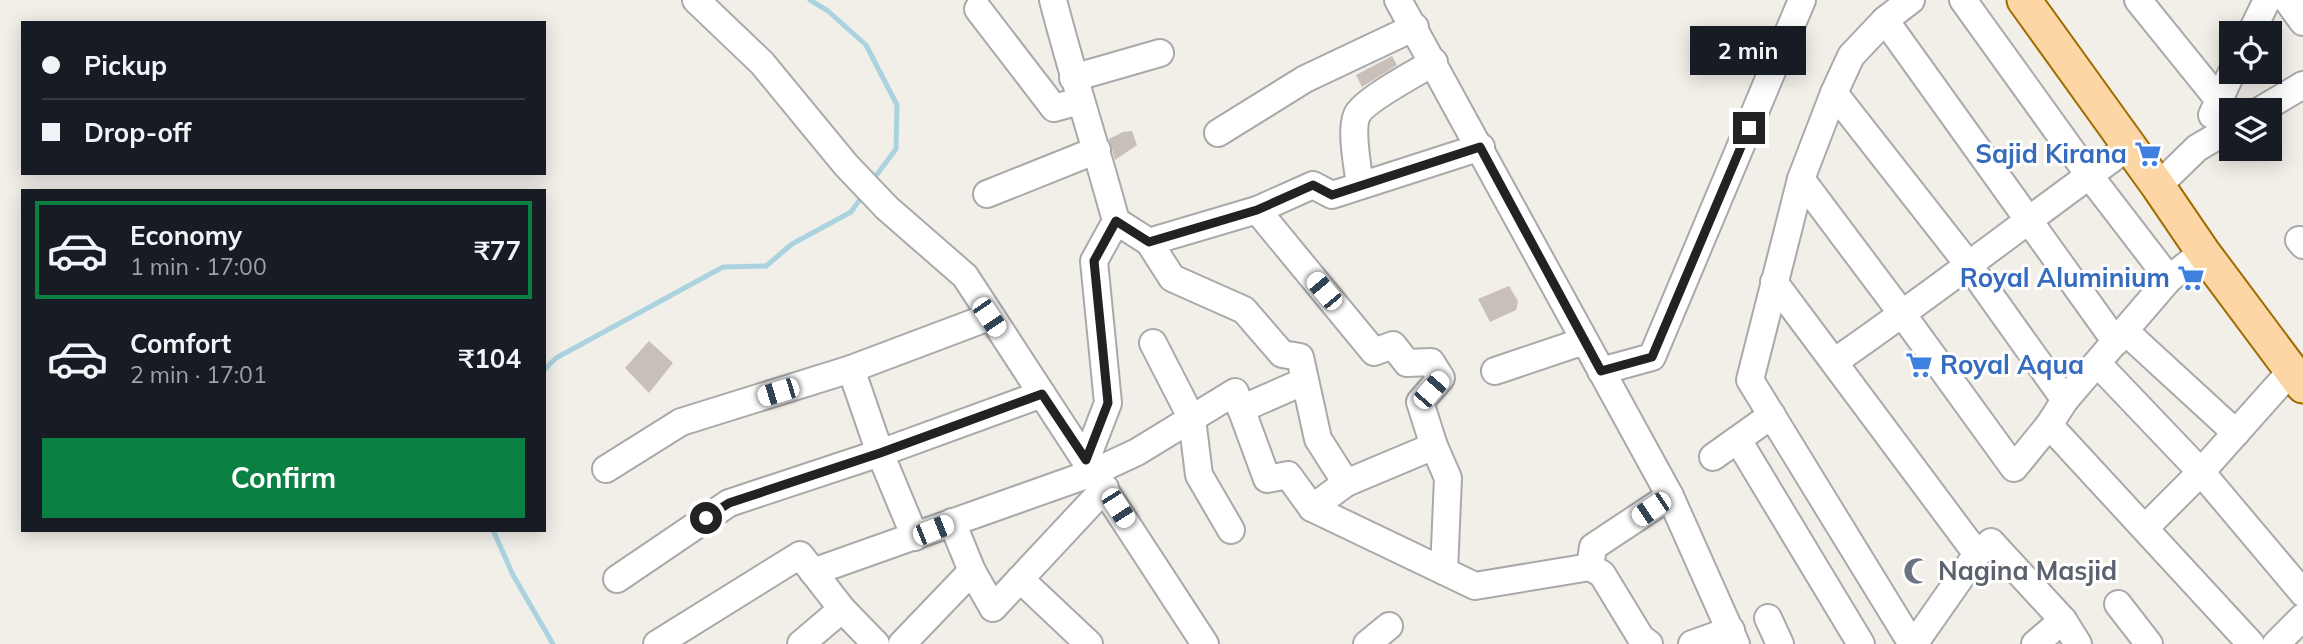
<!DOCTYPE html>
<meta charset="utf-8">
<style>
:root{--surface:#171b24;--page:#20242c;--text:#f1f3f6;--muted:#9ea1a6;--line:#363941;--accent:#0b8043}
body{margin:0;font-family:Mulish,sans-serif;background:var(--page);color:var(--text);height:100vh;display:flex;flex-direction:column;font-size:26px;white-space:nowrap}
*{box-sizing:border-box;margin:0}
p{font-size:23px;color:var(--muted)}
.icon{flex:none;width:38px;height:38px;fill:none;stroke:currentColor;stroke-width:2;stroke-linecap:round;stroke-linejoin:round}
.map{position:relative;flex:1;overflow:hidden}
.details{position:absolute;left:21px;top:189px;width:525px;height:343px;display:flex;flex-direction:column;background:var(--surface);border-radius:0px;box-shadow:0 4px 18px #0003}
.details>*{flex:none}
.hud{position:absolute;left:21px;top:21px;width:525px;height:154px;border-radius:0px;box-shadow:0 4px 18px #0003;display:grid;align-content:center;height:154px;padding:0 21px;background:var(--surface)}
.fabs{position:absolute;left:2219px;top:21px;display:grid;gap:14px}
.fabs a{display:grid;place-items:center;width:63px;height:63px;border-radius:0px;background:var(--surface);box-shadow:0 4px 18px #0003;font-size:35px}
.end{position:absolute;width:32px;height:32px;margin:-16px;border:9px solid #222;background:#fff;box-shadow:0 0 0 4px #fff}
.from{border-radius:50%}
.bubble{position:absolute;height:49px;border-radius:0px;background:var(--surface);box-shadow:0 4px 18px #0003;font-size:23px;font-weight:700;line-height:49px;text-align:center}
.car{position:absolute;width:21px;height:42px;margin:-21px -10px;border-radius:9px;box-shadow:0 0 5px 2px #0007;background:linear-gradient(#fff 24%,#345 0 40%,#fff 0 76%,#345 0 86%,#fff 0)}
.hud b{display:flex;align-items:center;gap:24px;height:66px;font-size:26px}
.hud b+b{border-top:2px solid var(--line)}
.hud i{width:18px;height:18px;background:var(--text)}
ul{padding:12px 0 0;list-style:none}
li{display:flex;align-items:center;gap:21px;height:98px;margin:0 14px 10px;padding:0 7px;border:4px solid transparent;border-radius:0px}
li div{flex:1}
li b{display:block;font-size:26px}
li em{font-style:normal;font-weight:700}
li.active{border-color:var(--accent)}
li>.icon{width:63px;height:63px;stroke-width:1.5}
.cta{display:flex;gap:14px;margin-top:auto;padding:14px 21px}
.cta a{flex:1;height:80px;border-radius:0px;background:var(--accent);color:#fff;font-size:28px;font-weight:700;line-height:80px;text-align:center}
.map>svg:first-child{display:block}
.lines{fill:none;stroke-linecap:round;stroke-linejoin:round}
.stream{stroke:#aad3df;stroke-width:5}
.building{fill:#c7bfb8}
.minor-casing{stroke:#a9a9a9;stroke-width:30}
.major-casing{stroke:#a06b00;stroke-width:37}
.minor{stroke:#fff;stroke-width:26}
.major{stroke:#fcd6a4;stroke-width:33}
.route{stroke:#222;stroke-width:9}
.labels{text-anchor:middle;stroke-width:6;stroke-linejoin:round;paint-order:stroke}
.shop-label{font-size:26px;font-weight:bold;fill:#366cbe;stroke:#fff;text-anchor:end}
.worship-label{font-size:26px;font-weight:bold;fill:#5b616d;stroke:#fff;text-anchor:start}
</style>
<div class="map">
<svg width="2303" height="644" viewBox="0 0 2303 644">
<rect width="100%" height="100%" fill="#f2efe9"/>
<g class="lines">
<g class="stream">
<path d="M810,0L828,11L866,45L897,105L896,149L872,181"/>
<path d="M544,370L556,358L723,267L766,266L792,244L851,212L863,195"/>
<path d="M493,530L513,575L553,644"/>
</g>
</g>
<g class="building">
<path d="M1392,56L1397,65L1362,87L1356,75Z"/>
<path d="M1132,131L1137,145L1115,160L1109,139L1123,132Z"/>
<path d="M1509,286L1518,301L1516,310L1490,322L1478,299Z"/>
<path d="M649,341L673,363L649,393L625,368Z"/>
</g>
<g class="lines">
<defs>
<g id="minor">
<path d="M696,0L762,63L846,165L887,208L965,276L1205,644"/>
<path d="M1053,0C1072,74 1096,147 1116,221L1094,261L1108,403L1086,460"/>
<path d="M1398,0L1670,496L1736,644"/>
<path d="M1911,0L1885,20L1851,56L1834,93L1801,179L1750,380L1912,644"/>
<path d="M1963,0L2089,175L2169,279"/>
<path d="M2138,0L2218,99"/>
<path d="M2287,0L2303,22"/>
<path d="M978,9L1054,108L1080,101"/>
<path d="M1885,20L2116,342"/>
<path d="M2251,33L2267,0"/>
<path d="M1073,78L1160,53"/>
<path d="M1834,93L1968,264L2065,400"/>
<path d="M2261,110L2303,85"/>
<path d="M2212,115L2232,72"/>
<path d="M1218,133L1305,79L1415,27"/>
<path d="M1801,179L1903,315L2014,468L2049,425L2065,400L2169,279L2203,252"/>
<path d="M1360,185C1358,168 1350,130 1357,115C1364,100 1418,72 1434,62"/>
<path d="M2158,186L2197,148L2231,128"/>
<path d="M987,194L1097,150"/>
<path d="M1257,210L1374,352L1393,345L1407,363L1431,362L1441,378L1420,402L1434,446L1448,478L1444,571"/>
<path d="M1116,221L1149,242L1257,210L1313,185L1332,195L1481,147"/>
<path d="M2299,240L2303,245"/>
<path d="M1149,242L1172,278L1244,310L1282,354L1300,357L1318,439L1346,483"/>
<path d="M1774,282L1977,554L1991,542L2063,620L2078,644"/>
<path d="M2126,332L2236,433"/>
<path d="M1153,343L1192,419L1199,475L1231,530"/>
<path d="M1834,362C1934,293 2030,218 2128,147"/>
<path d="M2098,364L2201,472L2303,593"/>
<path d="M851,369L880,453L915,537"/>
<path d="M1495,371L1584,341"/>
<path d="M1601,371L1652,357L1802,0"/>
<path d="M1241,409L1305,381"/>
<path d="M2049,425L2251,644"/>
<path d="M1738,440L1861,644"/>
<path d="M1713,457L1772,415"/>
<path d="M606,469L681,422L851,369L989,317"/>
<path d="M1312,508L1346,483L1434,446"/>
<path d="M952,522L972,571L993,608L1105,488"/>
<path d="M2145,528L2201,472L2292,370"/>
<path d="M1590,567L1593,547L1670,496"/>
<path d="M813,572L1092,473L1137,452L1235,392L1267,479L1288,475L1312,508L1475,586L1590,567L1602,574L1641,638L1649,644"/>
<path d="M617,579L729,503L880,453L1042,394"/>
<path d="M1020,579L1089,644"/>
<path d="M2118,604L2149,644"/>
<path d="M1768,618L1780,644"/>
<path d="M657,644L800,555L842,609L876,644"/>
<path d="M801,644L842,609"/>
<path d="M902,644L972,571"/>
<path d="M1367,644L1389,626"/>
<path d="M1692,644L1731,630"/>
<path d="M1914,644L1977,554"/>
<path d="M2035,644L2063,620"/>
<path d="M2276,644L2303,617"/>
</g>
<path id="major" d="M2024,0L2158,186L2203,252L2303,386"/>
</defs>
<use href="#minor" class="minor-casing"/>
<use href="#major" class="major-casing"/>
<use href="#minor" class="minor"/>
<use href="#major" class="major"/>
</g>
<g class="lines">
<path class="route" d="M706,518L729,503L880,453L1042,394L1086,460L1108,403L1094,261L1116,221L1149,242L1257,210L1313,185L1332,195L1480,147L1601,371L1652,357L1749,128"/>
</g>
<defs>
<symbol id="supermarket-bare" viewBox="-9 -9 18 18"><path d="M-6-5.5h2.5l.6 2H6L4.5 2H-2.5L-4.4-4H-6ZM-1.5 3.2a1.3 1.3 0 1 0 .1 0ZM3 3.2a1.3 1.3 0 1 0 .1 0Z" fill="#3f7fe0" stroke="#fff" stroke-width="2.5" paint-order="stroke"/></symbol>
<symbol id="mosque-bare" viewBox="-9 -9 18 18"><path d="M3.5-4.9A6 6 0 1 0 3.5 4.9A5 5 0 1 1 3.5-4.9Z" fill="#6b7280" stroke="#fff" stroke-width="2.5" paint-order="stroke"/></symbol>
</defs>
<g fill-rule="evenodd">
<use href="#supermarket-bare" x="2129" y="135" width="38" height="38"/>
<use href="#supermarket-bare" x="2172" y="259" width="38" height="38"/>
<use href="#supermarket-bare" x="1900" y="346" width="38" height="38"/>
<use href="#mosque-bare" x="1898" y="552" width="38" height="38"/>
</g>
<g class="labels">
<g class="shop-label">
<text x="2127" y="163">Sajid Kirana</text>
<text x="2170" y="287">Royal Aluminium</text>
<text x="1940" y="374" text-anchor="start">Royal Aqua</text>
</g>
<g class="worship-label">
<text x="1938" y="580">Nagina Masjid</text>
</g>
</g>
</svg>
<div class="fabs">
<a><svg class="icon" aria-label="locate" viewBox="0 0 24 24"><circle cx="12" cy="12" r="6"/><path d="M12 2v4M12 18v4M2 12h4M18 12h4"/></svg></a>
<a><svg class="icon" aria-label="layers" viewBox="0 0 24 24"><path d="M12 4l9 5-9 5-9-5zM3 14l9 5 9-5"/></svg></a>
</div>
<i class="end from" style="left:706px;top:518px"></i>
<i class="end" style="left:1749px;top:128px"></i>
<div class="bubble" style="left:1690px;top:26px;width:116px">2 min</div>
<i class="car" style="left:1324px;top:291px;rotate:320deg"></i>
<i class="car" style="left:989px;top:317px;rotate:146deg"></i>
<i class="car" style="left:1431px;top:390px;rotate:41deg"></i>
<i class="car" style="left:778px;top:392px;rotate:253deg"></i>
<i class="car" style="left:1118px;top:508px;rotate:147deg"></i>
<i class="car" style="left:1651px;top:509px;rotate:236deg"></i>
<i class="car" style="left:933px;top:530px;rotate:68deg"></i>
<div class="hud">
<b><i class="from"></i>Pickup</b>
<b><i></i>Drop-off</b>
</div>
<section class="details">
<ul>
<li class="active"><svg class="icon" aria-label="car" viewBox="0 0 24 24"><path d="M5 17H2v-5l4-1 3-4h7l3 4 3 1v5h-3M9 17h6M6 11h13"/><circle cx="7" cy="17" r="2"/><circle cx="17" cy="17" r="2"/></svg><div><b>Economy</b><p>1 min · 17:00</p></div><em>₹77</em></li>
<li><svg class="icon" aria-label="car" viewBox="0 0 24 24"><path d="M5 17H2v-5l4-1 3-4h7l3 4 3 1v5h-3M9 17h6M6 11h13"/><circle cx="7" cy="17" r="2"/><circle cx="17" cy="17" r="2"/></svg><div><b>Comfort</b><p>2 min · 17:01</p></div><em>₹104</em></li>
</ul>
<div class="cta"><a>Confirm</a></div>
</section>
</div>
